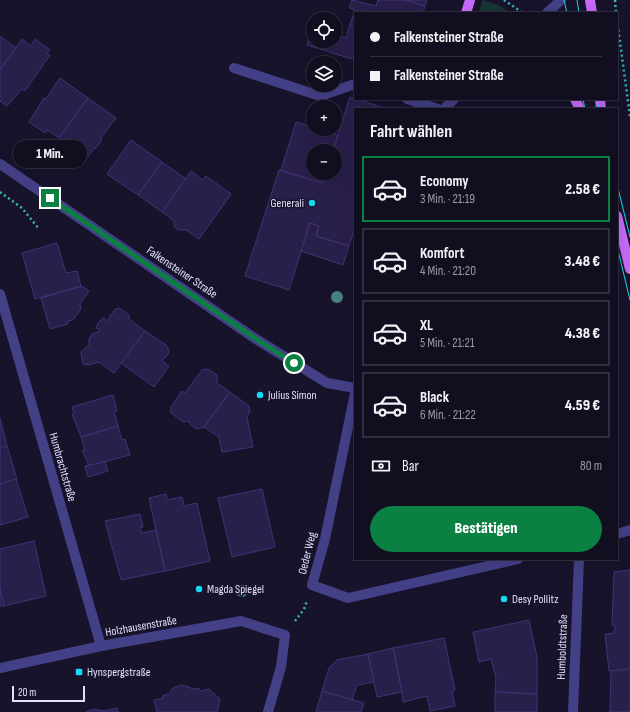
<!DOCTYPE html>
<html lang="de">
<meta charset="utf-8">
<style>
:root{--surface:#110e20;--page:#1a1729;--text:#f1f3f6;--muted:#9c9ca5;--line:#302e3e;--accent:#0b8043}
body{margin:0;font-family:"Sofia Sans Condensed",sans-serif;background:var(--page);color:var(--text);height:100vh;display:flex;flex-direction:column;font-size:15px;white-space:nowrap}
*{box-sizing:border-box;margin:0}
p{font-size:13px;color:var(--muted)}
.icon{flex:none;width:22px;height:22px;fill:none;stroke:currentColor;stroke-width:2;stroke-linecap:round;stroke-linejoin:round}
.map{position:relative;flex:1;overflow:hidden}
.details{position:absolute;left:354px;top:108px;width:264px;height:452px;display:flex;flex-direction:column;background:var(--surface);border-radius:0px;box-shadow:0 4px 16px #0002,0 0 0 1px var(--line)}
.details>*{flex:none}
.banner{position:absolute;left:354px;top:12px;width:264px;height:88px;border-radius:0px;box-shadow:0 4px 16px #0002,0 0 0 1px var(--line);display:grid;align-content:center;height:88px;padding:0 16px;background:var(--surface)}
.controls{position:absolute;left:306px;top:12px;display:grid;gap:8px}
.controls a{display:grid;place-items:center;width:36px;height:36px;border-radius:50%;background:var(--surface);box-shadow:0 4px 16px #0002,0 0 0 1px var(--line);font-size:20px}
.scale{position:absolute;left:12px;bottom:10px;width:73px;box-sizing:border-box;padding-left:4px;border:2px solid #e2defd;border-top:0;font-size:11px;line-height:14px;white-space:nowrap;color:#e2defd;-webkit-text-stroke:3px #17132b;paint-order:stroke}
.end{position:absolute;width:18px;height:18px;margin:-9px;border:5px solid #0b8043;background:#fff;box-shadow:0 0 0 2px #fff}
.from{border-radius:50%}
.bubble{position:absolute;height:28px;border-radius:14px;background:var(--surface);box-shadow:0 4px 16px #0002,0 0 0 1px var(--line);font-size:13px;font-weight:800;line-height:28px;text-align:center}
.banner b{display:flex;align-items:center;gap:14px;height:38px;font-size:15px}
.banner b+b{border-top:1px solid var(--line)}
.banner i{width:10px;height:10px;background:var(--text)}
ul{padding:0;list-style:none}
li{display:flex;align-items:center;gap:12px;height:66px;margin:0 8px 6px;padding:0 8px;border:2px solid var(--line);border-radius:0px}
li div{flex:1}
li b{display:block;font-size:15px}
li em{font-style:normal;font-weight:800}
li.selected{border-color:var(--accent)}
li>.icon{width:36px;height:36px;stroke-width:1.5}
h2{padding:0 16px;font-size:18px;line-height:48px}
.pay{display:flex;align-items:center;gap:10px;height:44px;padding:0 16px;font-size:15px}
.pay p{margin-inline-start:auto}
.cta{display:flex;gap:8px;margin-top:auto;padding:8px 16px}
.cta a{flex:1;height:46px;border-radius:24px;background:var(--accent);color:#fff;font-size:16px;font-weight:800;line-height:46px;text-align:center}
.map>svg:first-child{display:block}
.green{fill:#163534}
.building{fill:#291f4b;stroke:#413376}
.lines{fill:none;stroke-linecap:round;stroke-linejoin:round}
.path{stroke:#37b8b3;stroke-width:2.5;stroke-dasharray:2 3;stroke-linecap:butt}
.minor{stroke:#444087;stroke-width:10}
.major{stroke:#c66af8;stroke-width:10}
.tram{stroke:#13daf4;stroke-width:1}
.tree{fill:#45827e}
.route{stroke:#0b8043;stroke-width:5}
.poi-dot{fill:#13daf4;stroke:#17132b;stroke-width:1.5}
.labels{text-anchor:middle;stroke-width:3;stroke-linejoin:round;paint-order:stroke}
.poi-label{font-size:12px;fill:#e2defd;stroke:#17132b;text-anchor:start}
.street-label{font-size:12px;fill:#e2defd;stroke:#17132b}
</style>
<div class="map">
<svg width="630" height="712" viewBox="0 0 630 712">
<rect width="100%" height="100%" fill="#17132b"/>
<path class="green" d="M482,0L499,5L510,13H479Z"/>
<g class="building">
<path d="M352,0L376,6L378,0H405L425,6L423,13H355V26L350,24L355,10L349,8Z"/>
<path d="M405,0H427L425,6Z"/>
<path d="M350,24L355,26V60L307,45L312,28L313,41H335V35L346,38Z"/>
<path d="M0,36L16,48L0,70Z"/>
<path d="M22,39L31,46L35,39L50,50L47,53L50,55L25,91L22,89L7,106L0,101L2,98L0,96V70Z"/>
<path d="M60,78L88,98L59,138L47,130L45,133L29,122L44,98L45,100Z"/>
<path d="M350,97L388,109H355V227L349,246L316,236L319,226L310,223L289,290L245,276L279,170L322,183L326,173H335V151H333Z"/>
<path d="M88,98L116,118L100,139L102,140L95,149L94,148L84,162L68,151L71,147L59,138Z"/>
<path d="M296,122L338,135L333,151H313V173H326L322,183L281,170Z"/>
<path d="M131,140L162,162L138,195L107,174Z"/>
<path d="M162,162L186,179L162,212L138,195Z"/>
<path d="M191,171L203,180L206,176L231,194L199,239L186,230H178L174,226V221L162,212Z"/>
<path d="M310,223L319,226L316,236L349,246L343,265L301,251Z"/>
<path d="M57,243L66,273L77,271L81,286L35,299L22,253Z"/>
<path d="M82,286L89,291L80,304L81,309L73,320L68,321V324L50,329L41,298Z"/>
<path d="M119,308L129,315V319L145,331L114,373L99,362L89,365L83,364L81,352L89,345V339L92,334L98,332L100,330L96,328L98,323L103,318L107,321L115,309Z"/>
<path d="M145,331L166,345L169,350L168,354L162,361L169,366L154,387L121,363Z"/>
<path d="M208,369L217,375V383L230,392L204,427L196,429L190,424L189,421L183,422L171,413V407L182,391L185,393L202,370Z"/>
<path d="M230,392L249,406L250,412L247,417L253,447L222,452L219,437L204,427Z"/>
<path d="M113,395L117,411L114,412L118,426L81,437L72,414H74L72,407Z"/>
<path d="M0,418L7,446L0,448Z"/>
<path d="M118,426L122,440L125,439L130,455L89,466L82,450H85L81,437Z"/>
<path d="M7,446L17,479L0,484V448Z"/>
<path d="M105,462L108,471L88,477L85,466Z"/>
<path d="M16,479L28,517L0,525V484Z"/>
<path d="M262,489L275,547L232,557L218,498Z"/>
<path d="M166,494L167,500L182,497L184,506L197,503L210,561L165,571L149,498Z"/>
<path d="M140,514L143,527H140L142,533L156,530L165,571L121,580L105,521Z"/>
<path d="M34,541L46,596L4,606L0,588V549Z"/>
<path d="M630,570V669L609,671L605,634L614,633L615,626L612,625L614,572Z"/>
<path d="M0,588L4,606H0Z"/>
<path d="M529,620L537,657V694L495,692L496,678L491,659L479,662L473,632Z"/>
<path d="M444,638L455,690L452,691L455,706L430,711L427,696L403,702L402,692L393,648Z"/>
<path d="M393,648L402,692L377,697L368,654Z"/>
<path d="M368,654L374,682L357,685L352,700L322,691L329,668L337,660Z"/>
<path d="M630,669V712H610L611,671Z"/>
<path d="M181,685L189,687L192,689L199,688L200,691L209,689L220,699L217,712H157L154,700L163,698L162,696L169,694L173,688Z"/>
<path d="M322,691L364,703L361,712H316Z"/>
<path d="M495,692L537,694V712H495Z"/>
<path d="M117,708L118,712H86L93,709L104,711Z"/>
</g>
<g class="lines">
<g class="path">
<path d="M504,0L523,13"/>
<path d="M615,0L616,13"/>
<path d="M617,20L630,116"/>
<path d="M0,192L22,208L39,229"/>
<path d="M295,621L304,609L307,601"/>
</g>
<g class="minor">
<path d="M547,13L561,0"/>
<path d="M234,68L320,96L355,84"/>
<path d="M407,99L438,109"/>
<path d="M444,109L454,99"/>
<path d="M0,164L256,339L327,383L355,388"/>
<path d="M0,294L101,646"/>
<path d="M355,393L325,539L312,585L348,598L518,559"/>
<path d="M617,534L630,530"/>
<path d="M0,668L101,646L241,621L285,635L281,667L268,712"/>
<path d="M573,712L579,559"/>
</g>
<g class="major">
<path d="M590,0L592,13"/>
<path d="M466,13L470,0"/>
<path d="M575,99L580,109"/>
<path d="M600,99L601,109"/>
<path d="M617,216L630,269"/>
</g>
<g class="tram">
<path d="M564,0L567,13"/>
<path d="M577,0L579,13"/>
<path d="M583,99L585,109"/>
<path d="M597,99L599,109"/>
<path d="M617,184L630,237"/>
<path d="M617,246L630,300"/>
</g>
</g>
<g class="tree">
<circle cx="337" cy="297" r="6"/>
<circle cx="242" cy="591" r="6"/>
</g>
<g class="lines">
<path class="route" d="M50,198L256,339L294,363"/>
</g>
<g class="poi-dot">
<circle cx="312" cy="203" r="4"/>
<circle cx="260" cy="395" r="4"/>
<circle cx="199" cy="589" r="4"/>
<circle cx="504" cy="599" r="4"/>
<rect x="75" y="668" width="8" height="8" rx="2"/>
</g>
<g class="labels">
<g class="poi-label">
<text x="304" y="207" text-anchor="end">Generali</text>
<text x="268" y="399">Julius Simon</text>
<text x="207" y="593">Magda Spiegel</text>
<text x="512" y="603">Desy Pollitz</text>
<text x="87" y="676">Hynspergstraße</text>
</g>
<g class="street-label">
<text transform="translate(182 272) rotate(34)" y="4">Falkensteiner Straße</text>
<text transform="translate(63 467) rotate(74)" y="4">Humbrachtstraße</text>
<text transform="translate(307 553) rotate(-76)" y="4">Oeder Weg</text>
<text transform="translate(141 626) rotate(-10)" y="4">Holzhausenstraße</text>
<text transform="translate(562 647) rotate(-88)" y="4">Humboldtstraße</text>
</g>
</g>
</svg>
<div class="controls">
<a><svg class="icon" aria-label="locate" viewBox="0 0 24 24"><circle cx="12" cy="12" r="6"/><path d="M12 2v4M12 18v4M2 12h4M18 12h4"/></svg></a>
<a><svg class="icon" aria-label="layers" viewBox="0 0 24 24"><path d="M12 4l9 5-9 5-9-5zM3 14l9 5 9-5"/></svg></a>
<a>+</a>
<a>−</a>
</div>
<div class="scale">20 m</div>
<i class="end from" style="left:294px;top:363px"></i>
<i class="end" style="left:50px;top:198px"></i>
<div class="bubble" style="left:13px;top:140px;width:74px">1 Min.</div>
<div class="banner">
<b><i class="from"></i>Falkensteiner Straße</b>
<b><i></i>Falkensteiner Straße</b>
</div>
<section class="details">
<h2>Fahrt wählen</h2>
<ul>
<li class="selected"><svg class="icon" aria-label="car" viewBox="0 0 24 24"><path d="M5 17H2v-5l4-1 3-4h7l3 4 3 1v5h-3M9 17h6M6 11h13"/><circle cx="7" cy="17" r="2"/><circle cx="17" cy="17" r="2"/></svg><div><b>Economy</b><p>3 Min. · 21:19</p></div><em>2.58 €</em></li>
<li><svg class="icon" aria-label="car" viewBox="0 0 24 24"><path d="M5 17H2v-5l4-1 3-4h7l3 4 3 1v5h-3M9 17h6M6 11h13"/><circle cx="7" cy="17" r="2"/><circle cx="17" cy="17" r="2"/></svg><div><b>Komfort</b><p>4 Min. · 21:20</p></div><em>3.48 €</em></li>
<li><svg class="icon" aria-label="car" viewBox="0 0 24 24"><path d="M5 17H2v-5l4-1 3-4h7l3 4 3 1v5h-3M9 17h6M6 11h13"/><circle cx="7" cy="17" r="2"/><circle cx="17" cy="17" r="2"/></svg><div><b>XL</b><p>5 Min. · 21:21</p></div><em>4.38 €</em></li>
<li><svg class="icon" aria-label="car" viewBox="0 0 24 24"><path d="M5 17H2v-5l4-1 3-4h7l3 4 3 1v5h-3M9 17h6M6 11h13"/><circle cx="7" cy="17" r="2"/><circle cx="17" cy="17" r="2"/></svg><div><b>Black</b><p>6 Min. · 21:22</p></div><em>4.59 €</em></li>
</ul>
<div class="pay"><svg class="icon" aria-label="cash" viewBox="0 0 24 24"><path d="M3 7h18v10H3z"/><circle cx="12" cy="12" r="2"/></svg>Bar<p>80 m</p></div>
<div class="cta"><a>Bestätigen</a></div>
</section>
</div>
